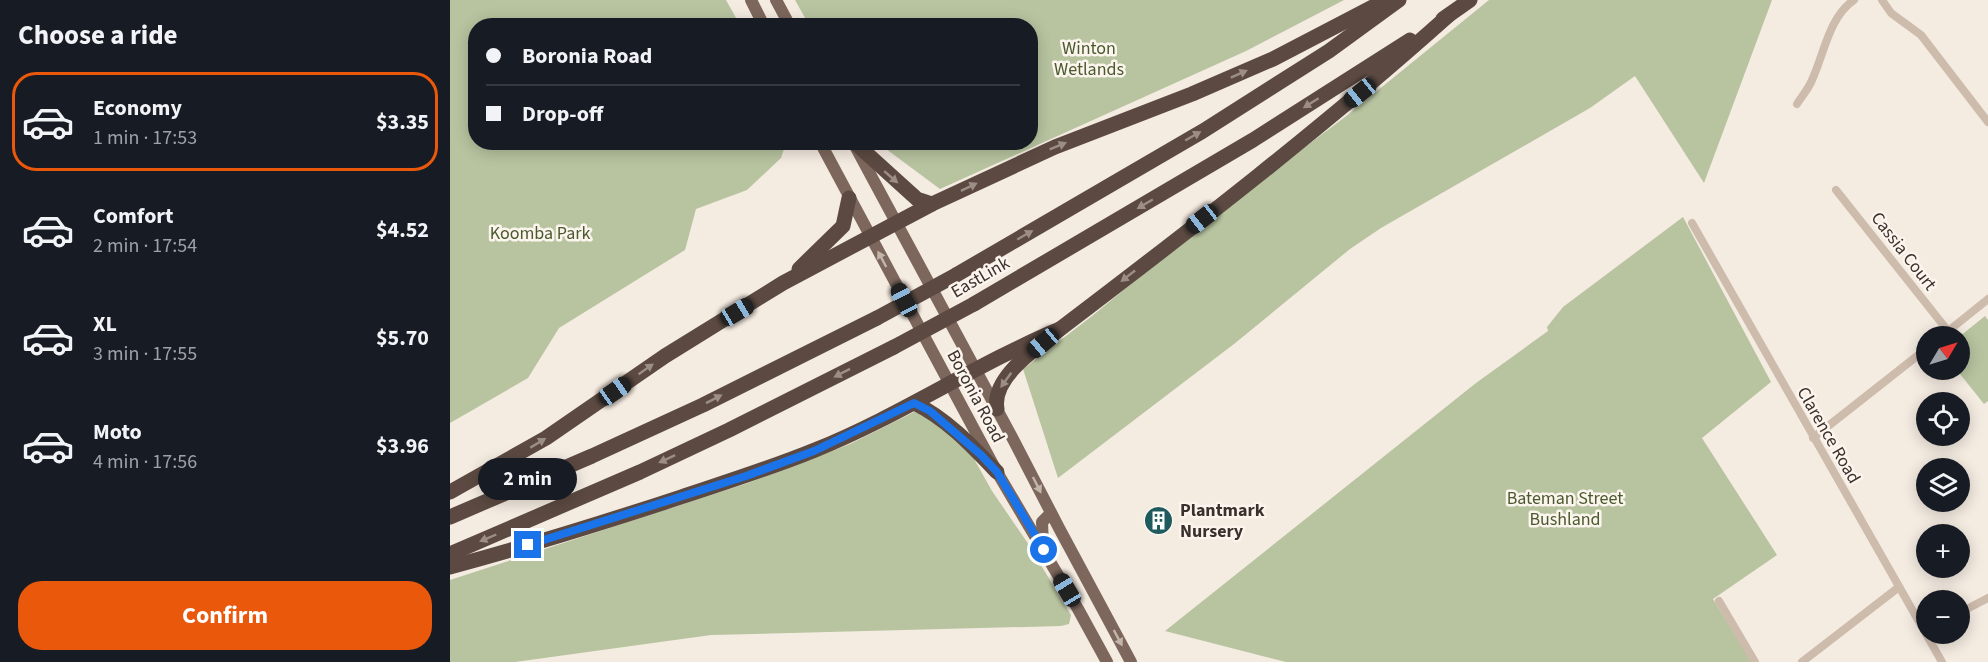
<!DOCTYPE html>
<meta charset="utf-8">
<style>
:root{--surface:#171b24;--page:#20242c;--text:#f1f3f6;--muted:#9ea1a6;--line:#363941;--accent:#ea580c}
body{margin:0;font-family:"Source Sans 3",sans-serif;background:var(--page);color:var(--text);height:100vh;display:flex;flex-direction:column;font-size:22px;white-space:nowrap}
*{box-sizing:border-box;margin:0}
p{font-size:20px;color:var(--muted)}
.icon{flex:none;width:33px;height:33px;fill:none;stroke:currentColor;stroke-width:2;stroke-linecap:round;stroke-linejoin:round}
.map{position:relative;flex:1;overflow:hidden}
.drawer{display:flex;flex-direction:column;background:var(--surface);width:450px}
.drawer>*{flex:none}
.guide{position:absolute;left:18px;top:18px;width:570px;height:132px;border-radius:24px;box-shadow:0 3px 15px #0003;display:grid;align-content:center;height:132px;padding:0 18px;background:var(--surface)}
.needle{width:39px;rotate:52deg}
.fabs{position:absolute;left:1466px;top:326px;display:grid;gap:12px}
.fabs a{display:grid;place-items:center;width:54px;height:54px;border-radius:50%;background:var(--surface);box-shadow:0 3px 15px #0003;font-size:30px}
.end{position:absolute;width:27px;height:27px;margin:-14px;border:8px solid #1a73e8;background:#fff;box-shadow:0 0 0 3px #fff}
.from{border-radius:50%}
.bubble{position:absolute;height:42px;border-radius:21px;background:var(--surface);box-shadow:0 3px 15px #0003;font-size:20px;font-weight:700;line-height:42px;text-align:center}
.car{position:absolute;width:18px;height:36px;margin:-18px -9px;border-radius:8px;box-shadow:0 0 4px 2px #0007;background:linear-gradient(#222 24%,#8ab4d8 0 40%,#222 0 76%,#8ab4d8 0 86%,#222 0)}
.guide b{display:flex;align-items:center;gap:21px;height:57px;font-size:22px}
.guide b+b{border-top:2px solid var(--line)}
.guide i{width:15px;height:15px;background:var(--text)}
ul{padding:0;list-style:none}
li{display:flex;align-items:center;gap:18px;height:99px;margin:0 12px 9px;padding:0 6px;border:3px solid transparent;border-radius:24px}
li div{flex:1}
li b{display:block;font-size:22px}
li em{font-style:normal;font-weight:700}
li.active{border-color:var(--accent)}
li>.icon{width:54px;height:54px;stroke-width:1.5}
h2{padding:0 18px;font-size:27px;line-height:72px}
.primary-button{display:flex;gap:12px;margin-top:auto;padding:12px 18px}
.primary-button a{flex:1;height:69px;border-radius:24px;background:var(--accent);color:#fff;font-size:24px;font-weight:700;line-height:69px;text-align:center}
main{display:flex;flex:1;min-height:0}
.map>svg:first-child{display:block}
.green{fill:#b8c4a0}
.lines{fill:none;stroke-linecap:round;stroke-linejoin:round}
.street{stroke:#cdbbac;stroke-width:8}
.primary{stroke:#7d675c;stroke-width:12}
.highway{stroke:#5c4a42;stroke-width:15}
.highway-bridge{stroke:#5c4a42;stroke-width:15}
.oneway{fill:#9c8e87}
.oneway2{fill:#c2b5ac}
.route{stroke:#1a73e8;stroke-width:8}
.labels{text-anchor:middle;stroke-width:5;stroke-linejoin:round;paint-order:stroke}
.park-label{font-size:18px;fill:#4a5a2e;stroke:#fbf5ee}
.street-label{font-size:18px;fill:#3b302b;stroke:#fbf5ee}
.poi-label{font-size:18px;font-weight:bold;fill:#3b302b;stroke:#fbf5ee;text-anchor:start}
</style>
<main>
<section class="drawer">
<h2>Choose a ride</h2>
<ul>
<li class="active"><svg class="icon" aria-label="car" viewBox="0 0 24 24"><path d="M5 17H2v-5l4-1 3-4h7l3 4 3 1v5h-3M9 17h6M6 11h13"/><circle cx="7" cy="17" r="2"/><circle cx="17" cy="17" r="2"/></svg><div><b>Economy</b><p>1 min · 17:53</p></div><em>$3.35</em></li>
<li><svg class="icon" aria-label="car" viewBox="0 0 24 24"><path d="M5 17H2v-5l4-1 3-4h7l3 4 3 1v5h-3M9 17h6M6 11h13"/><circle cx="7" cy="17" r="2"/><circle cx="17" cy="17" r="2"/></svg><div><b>Comfort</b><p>2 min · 17:54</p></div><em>$4.52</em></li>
<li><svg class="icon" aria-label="car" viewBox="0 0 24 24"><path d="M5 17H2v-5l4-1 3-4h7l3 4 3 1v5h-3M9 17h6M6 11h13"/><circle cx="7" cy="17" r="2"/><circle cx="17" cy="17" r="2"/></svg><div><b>XL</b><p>3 min · 17:55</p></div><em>$5.70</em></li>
<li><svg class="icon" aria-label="car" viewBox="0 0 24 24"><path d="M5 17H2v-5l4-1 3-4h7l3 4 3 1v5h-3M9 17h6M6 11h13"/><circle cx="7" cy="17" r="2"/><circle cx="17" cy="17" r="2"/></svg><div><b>Moto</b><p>4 min · 17:56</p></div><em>$3.96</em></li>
</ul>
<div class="primary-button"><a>Confirm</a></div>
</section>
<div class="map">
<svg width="1538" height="662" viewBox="0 0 1538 662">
<rect width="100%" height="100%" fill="#f4ebe1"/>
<g class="green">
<path d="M0,0H276L290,25L26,26V142L336,143L331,158L297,190L246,209L235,250L109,328L78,378L0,423Z"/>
<path d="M345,0H894L796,51L490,189L428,143L580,142V26L359,25Z"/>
<path d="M1039,0H1322L1254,183L1185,76L1140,108L931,228L900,249L784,344L608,478L573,369L642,316L771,210L895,117Z"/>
<path d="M1233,217L1321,382L1252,438L1327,555L1263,599L1302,662H836L715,631L1026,383L1098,331L1097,327L1113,307Z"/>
<path d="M1535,316L1538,320V401L1534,404L1506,369H1509V337Z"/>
<path d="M464,412L477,415L523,457L542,491L577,542L621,615L619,624L611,626L261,635L65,662H0V580L298,483L400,444Z"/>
</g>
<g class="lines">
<g class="street">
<path d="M1432,0L1441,13L1471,35L1538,122"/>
<path d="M1347,104C1352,96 1359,88 1362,80C1374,54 1379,17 1404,0"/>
<path d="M1386,190L1498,331"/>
<path d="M1242,223L1492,662"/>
<path d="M1492,336L1538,299"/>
<path d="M1363,438L1476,349"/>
<path d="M1269,601L1305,662"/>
<path d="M1509,613L1538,598"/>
<path d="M1352,662L1449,587"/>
</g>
<g class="primary">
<path d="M301,0L314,26"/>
<path d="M326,0L340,26"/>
<path d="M370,142L547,472L628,609L657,662"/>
<path d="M405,146L564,441L609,528L681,662"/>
<path d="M593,546L592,522L601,513"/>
</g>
<g class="highway">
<path d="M993,19L1020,0"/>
<path d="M404,142L467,199L482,204"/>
<path d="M349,269L393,226L399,198"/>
<path d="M506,275L753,131L879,51L949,0"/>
<path d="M524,304L803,140L960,40"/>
<path d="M464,403C496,418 523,447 547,472"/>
<path d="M547,409C541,377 588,347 610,329C743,228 875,126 999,15"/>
<path d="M0,492L96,438L215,356L333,283L482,204L605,147L742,94L823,59L936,0"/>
<path d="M0,517L142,456L253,405L427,318"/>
<path d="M0,554L190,472L279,430L444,347"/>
<path d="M0,567C78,546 155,522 231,497C276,482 321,468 365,450C450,416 526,364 610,329"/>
</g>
<g class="highway-bridge">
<path d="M427,318L506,275"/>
<path d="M444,347L524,304"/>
</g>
</g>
<defs><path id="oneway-solid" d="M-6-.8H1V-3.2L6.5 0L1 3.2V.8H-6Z" transform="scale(1.5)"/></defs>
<g class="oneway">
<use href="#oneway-solid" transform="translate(789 74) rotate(-24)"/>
<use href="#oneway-solid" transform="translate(861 103) rotate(148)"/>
<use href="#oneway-solid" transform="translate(743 136) rotate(-30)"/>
<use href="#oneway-solid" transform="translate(608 146) rotate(-22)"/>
<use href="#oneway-solid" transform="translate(441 177) rotate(41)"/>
<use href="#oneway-solid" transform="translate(519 187) rotate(-26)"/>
<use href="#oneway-solid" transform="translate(695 204) rotate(150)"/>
<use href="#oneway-solid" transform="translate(575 235) rotate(-30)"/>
<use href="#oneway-solid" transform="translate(678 276) rotate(142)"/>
<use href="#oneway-solid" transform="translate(196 369) rotate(-35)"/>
<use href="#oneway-solid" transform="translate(392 373) rotate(153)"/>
<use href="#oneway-solid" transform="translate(556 380) rotate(126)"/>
<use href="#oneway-solid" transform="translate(264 399) rotate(-27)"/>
<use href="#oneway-solid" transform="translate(88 443) rotate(-31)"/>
<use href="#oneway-solid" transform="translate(217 459) rotate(155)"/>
<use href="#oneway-solid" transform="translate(38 538) rotate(157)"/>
</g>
<g class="oneway2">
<use href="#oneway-solid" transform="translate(432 259) rotate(-118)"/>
<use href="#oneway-solid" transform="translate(587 485) rotate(63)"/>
<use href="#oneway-solid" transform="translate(668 638) rotate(62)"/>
</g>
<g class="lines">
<path class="route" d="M78,545L296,476L364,451L464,403L480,411L531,455L547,472L594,550"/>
</g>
<defs>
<symbol id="building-disc" viewBox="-11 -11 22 22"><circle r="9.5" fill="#1f5a5e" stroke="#fbf5ee"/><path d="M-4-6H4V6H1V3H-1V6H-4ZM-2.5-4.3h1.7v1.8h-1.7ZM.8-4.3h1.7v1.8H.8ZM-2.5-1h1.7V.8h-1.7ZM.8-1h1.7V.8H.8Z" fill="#fff"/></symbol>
</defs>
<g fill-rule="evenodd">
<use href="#building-disc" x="692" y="504" width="33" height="33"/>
</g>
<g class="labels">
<g class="park-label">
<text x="639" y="54">Winton<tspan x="639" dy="21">Wetlands</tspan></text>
<text x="90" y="239">Koomba Park</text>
<text x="1115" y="504">Bateman Street<tspan x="1115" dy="21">Bushland</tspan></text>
</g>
<g class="street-label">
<text transform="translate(1454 251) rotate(52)" y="6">Cassia Court</text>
<text transform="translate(530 277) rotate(-30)" y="6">EastLink</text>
<text transform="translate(526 396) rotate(62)" y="6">Boronia Road</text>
<text transform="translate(1379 435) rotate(60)" y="6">Clarence Road</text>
</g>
<g class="poi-label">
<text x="730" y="516">Plantmark<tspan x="730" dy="21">Nursery</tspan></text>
</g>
</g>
</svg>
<div class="fabs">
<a><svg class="needle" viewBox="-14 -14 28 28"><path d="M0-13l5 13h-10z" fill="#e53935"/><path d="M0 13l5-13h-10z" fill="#9ea1a6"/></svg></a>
<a><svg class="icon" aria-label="locate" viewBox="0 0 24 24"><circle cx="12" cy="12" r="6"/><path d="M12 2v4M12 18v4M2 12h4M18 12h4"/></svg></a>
<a><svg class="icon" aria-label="layers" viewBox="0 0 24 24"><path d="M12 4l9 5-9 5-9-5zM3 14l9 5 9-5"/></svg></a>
<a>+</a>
<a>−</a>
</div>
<i class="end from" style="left:594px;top:550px"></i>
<i class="end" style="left:78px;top:545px"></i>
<div class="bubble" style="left:28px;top:458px;width:99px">2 min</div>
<i class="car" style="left:910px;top:93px;rotate:231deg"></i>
<i class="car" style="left:752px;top:219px;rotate:232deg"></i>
<i class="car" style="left:454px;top:300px;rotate:332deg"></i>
<i class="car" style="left:287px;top:312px;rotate:59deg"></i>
<i class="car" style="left:593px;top:343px;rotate:230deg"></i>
<i class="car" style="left:165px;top:391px;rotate:55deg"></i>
<i class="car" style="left:617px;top:590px;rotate:329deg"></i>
<div class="guide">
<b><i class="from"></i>Boronia Road</b>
<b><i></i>Drop-off</b>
</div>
</div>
</main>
